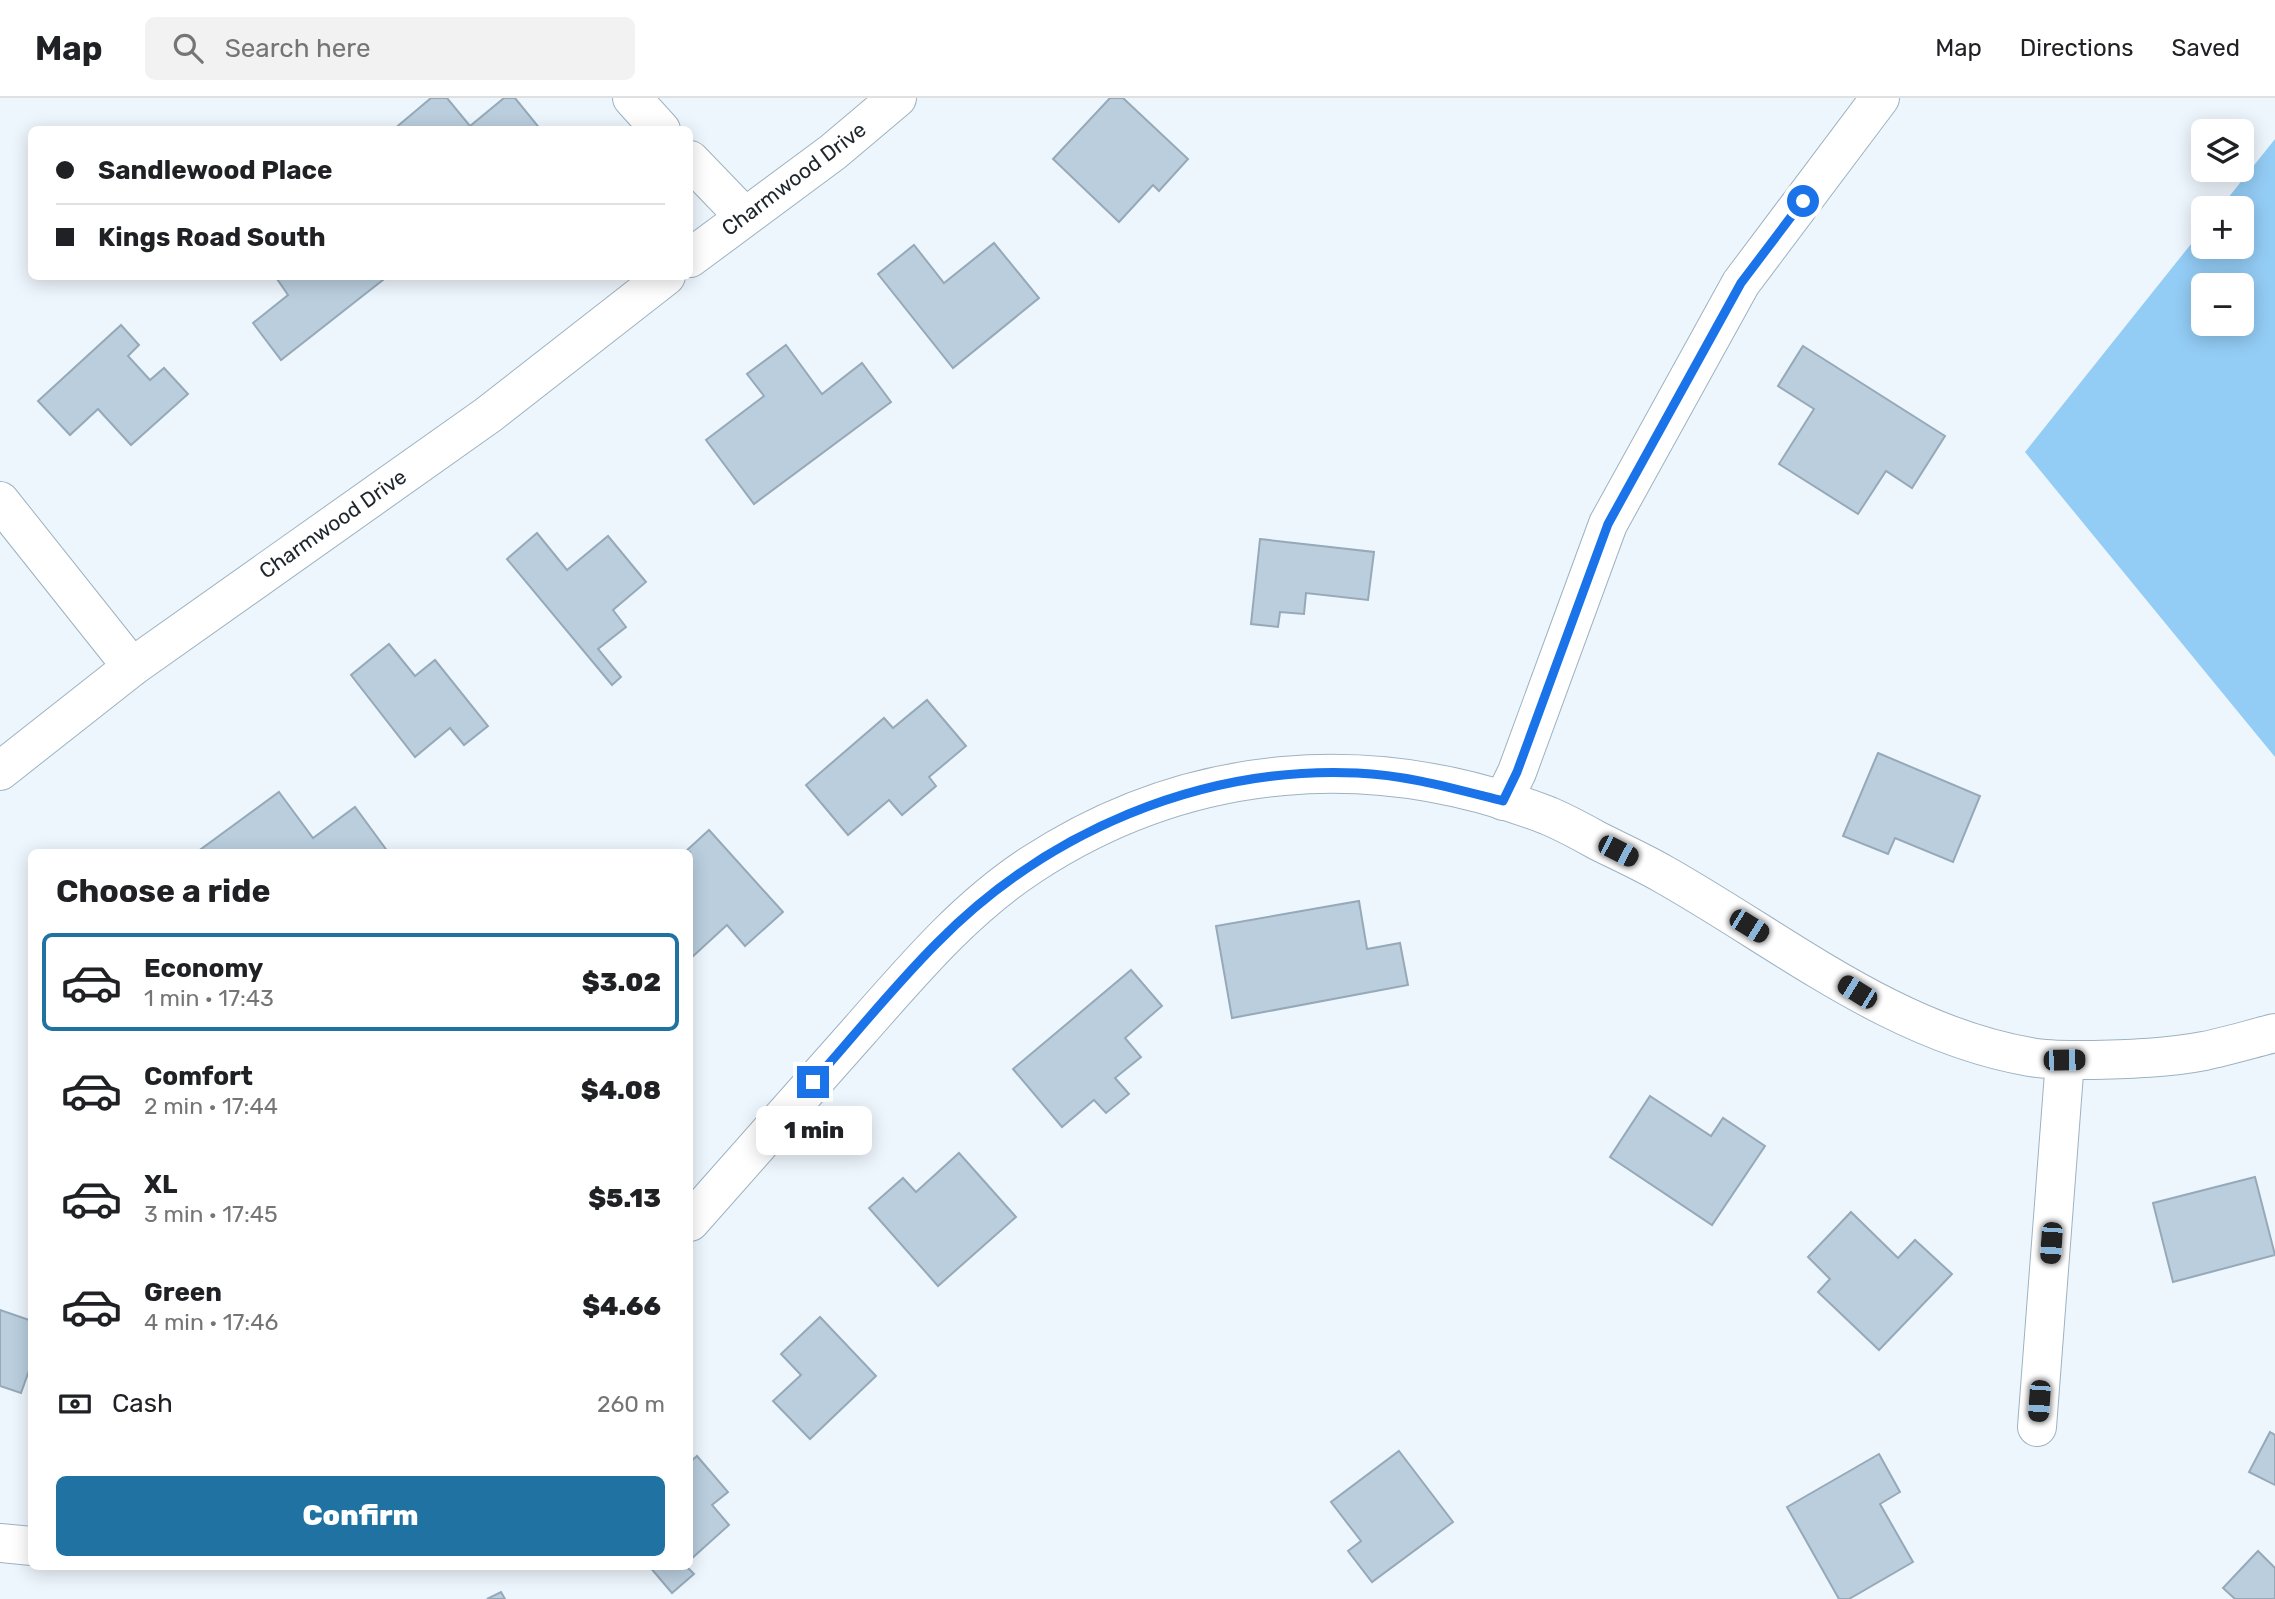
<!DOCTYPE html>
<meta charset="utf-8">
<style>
:root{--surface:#fff;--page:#f2f2f2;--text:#202124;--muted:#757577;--line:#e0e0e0;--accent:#2072a3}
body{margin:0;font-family:Rubik,sans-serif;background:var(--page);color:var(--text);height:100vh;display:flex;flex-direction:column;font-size:26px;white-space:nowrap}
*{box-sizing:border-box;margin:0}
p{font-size:23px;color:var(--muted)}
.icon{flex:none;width:38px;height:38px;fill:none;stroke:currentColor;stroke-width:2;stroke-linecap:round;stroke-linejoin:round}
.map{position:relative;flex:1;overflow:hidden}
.details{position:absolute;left:28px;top:751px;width:665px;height:721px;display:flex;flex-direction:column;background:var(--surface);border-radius:10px;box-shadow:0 4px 18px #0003}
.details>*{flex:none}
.guide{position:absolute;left:28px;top:28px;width:665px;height:154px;border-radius:10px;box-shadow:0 4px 18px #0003;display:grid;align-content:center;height:154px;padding:0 28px;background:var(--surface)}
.tools{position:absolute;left:2191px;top:21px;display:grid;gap:14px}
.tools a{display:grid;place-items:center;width:63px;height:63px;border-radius:10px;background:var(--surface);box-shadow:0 4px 18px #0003;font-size:35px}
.end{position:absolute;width:32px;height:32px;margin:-16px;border:9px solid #1a73e8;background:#fff;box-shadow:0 0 0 4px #fff}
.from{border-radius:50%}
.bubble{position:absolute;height:49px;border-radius:10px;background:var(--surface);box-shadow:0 4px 18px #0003;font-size:23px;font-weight:800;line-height:49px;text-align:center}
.car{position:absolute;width:21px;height:42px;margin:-21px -10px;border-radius:9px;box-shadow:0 0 5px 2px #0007;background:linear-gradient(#222 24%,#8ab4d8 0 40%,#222 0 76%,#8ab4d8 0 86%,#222 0)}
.guide b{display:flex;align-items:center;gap:24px;height:66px;font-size:26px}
.guide b+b{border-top:2px solid var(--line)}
.guide i{width:18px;height:18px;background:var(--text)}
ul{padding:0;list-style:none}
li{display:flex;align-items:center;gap:21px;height:98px;margin:0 14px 10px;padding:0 14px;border:4px solid transparent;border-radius:10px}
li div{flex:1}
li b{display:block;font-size:26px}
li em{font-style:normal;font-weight:800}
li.current{border-color:var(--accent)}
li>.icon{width:63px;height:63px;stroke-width:1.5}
h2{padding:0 28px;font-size:32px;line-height:84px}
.pay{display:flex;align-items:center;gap:18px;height:77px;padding:0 28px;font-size:26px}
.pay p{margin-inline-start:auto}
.cta{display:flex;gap:14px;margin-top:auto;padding:14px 28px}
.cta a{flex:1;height:80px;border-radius:10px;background:var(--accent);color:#fff;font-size:28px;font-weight:800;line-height:80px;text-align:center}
header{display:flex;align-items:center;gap:42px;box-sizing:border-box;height:98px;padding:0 35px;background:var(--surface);border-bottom:2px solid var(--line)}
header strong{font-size:33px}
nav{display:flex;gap:38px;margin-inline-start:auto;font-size:24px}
.search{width:490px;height:63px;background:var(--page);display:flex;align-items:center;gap:18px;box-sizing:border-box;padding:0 24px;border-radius:10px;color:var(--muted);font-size:26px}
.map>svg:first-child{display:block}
.green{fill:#93ccf5;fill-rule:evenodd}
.building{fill:#bacede;stroke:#95a9b8;stroke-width:2}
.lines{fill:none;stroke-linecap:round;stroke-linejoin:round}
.minor-casing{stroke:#9db2c1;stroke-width:40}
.minor{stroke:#fff;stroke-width:38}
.route{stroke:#1a73e8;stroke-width:9}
.labels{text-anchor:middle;stroke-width:7;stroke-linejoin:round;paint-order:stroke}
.street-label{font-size:21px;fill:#1e262c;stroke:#fff}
</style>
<header>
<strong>Map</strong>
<div class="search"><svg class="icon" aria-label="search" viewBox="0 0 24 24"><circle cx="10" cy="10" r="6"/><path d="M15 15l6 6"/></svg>Search here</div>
<nav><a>Map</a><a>Directions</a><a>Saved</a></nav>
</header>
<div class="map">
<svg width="2275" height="1501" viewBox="0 0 2275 1501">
<rect width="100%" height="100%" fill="#eef6fd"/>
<path class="green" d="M2275,41V659L2025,354L2203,131V149H2242V110H2220ZM2203,187H2242V226H2203Z"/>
<g class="building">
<path d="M431,0H447L470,28L504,0H515L541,32H393Z"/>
<path d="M1110,0H1123L1188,61L1159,93L1153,87L1119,124L1053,61Z"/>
<path d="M994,145L1039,200L953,270L878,176L914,147L944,185Z"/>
<path d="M388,178L281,262L253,225L288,197L275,178Z"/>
<path d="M121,227L139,247L128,258L150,282L164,270L188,296L131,347L98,311L70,337L38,303Z"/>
<path d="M786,247L822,296L862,265L891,304L754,406L706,342L764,298L747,276Z"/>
<path d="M1803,248L1945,338L1912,390L1886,373L1858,416L1779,366L1814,311L1778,288Z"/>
<path d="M537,435L567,472L608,438L646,484L613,512L626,529L598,551L621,579L612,587L507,461Z"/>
<path d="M1260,441L1374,454L1368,502L1306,495L1304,516L1280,514L1278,529L1251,526Z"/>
<path d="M389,546L415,578L435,562L488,628L464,647L450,630L415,659L351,577Z"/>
<path d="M927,602L966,648L929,679L936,688L902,717L889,702L848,737L806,687L884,620L893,630Z"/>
<path d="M1878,655L1980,698L1953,764L1895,740L1888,756L1843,738Z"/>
<path d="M279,694L313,740L355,709L388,754H197Z"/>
<path d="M709,732L783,814L745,848L727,827L690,861V754H685Z"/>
<path d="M1359,803L1367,851L1400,845L1408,887L1232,920L1216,828Z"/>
<path d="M1131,872L1162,908L1125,940L1141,959L1115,980L1129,996L1106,1015L1094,1002L1062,1029L1013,971Z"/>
<path d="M1650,998L1711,1038L1723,1020L1765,1048L1712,1127L1610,1059Z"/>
<path d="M959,1055L1016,1119L938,1188L869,1110L903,1080L916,1094Z"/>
<path d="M2255,1079L2275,1157L2173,1184L2153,1105Z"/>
<path d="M1851,1114L1898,1160L1915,1142L1952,1176L1879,1252L1818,1194L1830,1181L1808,1159Z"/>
<path d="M0,1212L32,1223V1264L21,1295L0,1288Z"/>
<path d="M820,1219L876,1278L810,1341L773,1303L801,1277L781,1256Z"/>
<path d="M2270,1334L2275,1337V1387L2249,1374Z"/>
<path d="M1399,1353L1453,1424L1372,1484L1348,1453L1361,1443L1331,1404Z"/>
<path d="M1879,1356L1900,1394L1880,1406L1913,1464L1849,1501H1839L1787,1409Z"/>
<path d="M697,1358L728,1394L712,1407L729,1427L690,1462V1364Z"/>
<path d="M2258,1453L2275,1470V1501H2235L2223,1490Z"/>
<path d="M649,1468H686L694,1476L672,1495Z"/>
<path d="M501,1494L505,1501H487Z"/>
</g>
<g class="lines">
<defs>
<g id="minor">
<path d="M632,0L661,32"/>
<path d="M690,62L744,118"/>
<path d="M690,160L833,54L897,0"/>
<path d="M0,403L132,569"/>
<path d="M0,673L132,569L488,317L666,178"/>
<path d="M1503,703L1517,674L1608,426L1741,185L1880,0"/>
<path d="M690,1124C746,1060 803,996 860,932C913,872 964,811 1031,767C1190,663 1373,650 1549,718C1565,725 1582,734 1598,743C1620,754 1642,764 1663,776C1782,843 1892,935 2030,959C2051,963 2073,962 2094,962C2131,961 2168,960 2204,953C2228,948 2251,941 2275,935"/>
<path d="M2037,1329L2065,962"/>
<path d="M0,1445L32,1448"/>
</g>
</defs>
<use href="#minor" class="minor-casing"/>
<use href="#minor" class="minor"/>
</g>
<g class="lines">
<path class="route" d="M813,984C854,938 893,889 937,845C1046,734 1200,668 1357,675C1407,677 1455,691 1503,703L1517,674L1608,426L1741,185L1803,103"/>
</g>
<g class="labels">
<g class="street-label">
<text transform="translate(794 81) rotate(-37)" y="7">Charmwood Drive</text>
<text transform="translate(333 426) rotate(-35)" y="7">Charmwood Drive</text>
</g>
</g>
</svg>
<div class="tools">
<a><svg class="icon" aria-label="layers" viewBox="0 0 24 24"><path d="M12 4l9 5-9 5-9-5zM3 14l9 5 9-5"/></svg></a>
<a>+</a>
<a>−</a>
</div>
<i class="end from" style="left:1803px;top:103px"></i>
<i class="end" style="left:813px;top:984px"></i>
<div class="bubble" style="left:756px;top:1008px;width:116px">1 min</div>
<i class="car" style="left:1618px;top:753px;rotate:117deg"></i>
<i class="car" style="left:1749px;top:828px;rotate:122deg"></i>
<i class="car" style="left:1857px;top:894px;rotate:302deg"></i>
<i class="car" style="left:2064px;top:962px;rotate:89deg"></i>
<i class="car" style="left:2051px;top:1145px;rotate:184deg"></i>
<i class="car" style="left:2039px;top:1303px;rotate:184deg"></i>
<div class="guide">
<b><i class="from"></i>Sandlewood Place</b>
<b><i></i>Kings Road South</b>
</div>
<section class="details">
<h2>Choose a ride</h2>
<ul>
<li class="current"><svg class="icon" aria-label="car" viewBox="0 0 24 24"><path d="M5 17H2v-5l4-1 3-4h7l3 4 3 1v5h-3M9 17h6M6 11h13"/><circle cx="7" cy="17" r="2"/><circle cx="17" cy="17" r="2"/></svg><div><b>Economy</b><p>1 min · 17:43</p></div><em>$3.02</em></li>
<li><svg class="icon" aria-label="car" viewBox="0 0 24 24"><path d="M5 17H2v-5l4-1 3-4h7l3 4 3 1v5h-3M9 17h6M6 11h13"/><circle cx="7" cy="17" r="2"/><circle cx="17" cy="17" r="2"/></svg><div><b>Comfort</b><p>2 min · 17:44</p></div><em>$4.08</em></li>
<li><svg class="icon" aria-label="car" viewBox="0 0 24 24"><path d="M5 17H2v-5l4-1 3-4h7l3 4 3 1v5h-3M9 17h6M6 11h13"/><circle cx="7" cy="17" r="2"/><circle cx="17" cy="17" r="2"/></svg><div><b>XL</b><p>3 min · 17:45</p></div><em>$5.13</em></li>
<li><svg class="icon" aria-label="car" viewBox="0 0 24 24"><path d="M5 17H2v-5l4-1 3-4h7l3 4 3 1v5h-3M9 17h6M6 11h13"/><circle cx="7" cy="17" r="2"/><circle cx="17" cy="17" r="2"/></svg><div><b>Green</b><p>4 min · 17:46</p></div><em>$4.66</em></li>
</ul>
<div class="pay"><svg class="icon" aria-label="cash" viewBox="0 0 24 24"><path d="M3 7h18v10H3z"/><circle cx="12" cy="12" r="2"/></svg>Cash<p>260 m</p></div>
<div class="cta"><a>Confirm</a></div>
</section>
</div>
